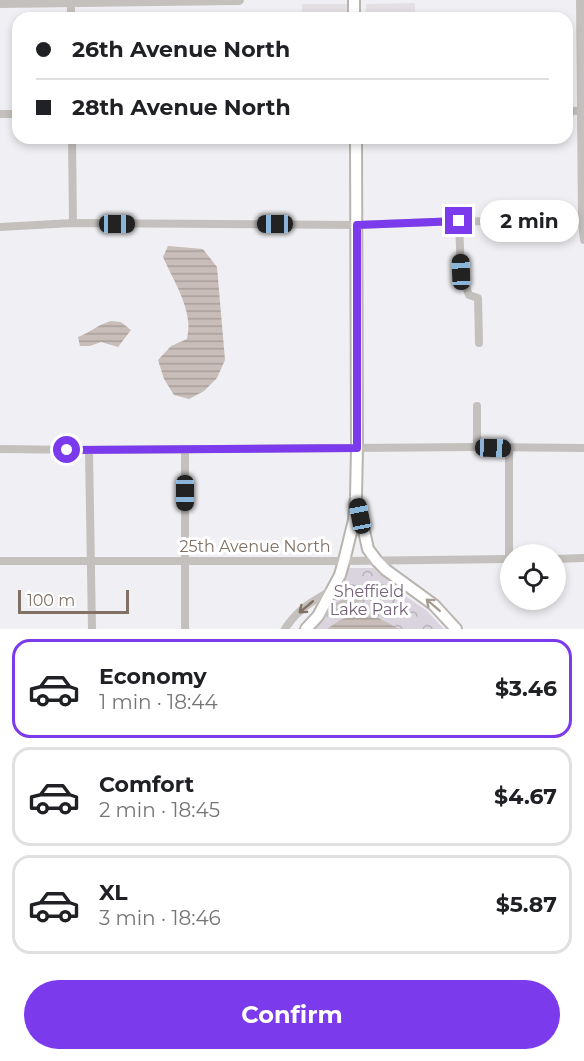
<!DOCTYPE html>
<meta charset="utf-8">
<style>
:root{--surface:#fff;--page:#f6f6f6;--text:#202124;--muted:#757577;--line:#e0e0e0;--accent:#7c3aed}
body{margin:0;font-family:Montserrat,sans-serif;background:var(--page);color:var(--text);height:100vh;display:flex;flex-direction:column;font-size:22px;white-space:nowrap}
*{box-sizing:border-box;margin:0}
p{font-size:20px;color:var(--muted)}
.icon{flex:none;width:33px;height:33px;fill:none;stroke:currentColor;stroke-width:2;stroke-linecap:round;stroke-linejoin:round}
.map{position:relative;height:629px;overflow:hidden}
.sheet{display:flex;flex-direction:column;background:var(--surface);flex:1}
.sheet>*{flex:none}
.banner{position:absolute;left:12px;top:12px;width:561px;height:132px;border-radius:18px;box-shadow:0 3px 9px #0003;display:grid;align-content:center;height:132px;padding:0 24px;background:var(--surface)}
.tools{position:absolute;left:500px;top:544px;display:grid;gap:12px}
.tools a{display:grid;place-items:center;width:66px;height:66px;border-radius:50%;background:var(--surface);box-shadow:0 3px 9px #0003;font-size:30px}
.scale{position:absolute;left:18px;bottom:15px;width:111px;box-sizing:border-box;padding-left:6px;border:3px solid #817164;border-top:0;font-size:16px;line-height:21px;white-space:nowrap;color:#817164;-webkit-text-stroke:4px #fff;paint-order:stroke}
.end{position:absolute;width:27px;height:27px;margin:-14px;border:8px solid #7c3aed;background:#fff;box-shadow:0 0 0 3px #fff}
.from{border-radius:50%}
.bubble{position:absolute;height:42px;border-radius:21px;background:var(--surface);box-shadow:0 3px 9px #0003;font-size:20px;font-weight:700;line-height:42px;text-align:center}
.car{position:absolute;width:18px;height:36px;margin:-18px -9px;border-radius:8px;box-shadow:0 0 4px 2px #0007;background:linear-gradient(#222 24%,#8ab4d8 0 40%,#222 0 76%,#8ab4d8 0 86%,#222 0)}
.banner b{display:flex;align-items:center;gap:21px;height:57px;font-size:22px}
.banner b+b{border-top:2px solid var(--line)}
.banner i{width:15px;height:15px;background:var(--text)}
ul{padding:10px 0 0;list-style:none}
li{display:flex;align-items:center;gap:18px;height:99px;margin:0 12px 9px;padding:0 12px;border:3px solid var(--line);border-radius:18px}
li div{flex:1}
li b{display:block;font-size:22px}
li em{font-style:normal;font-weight:700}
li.active{border-color:var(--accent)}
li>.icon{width:54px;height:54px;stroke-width:1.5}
.primary-button{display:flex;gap:12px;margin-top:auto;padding:12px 24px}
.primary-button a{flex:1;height:69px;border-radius:36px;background:var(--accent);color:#fff;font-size:24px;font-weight:700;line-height:69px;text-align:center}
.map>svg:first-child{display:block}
.built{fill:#e2e0e2}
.forest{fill:url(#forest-crowns)}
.water{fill:url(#water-rules)}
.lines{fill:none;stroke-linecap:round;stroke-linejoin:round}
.secondary-casing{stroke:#b9b4af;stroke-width:14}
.minor{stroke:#c4c0bd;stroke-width:8}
.tertiary{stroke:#c4c0bd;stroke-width:10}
.secondary{stroke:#fff;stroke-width:10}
.oneway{stroke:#a79c92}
.oneway2{stroke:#817164}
.route{stroke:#7c3aed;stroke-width:8}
.labels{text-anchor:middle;stroke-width:6;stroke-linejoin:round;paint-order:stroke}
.street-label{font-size:16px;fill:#817164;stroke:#fff}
.park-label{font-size:16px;fill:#746278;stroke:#fff}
</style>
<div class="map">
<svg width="584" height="629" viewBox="0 0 584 629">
<defs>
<pattern id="forest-crowns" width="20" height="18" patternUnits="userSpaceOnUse" patternTransform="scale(1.5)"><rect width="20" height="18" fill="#dad4de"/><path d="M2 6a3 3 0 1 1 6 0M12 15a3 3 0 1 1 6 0" fill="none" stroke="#b6b0b8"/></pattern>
<pattern id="water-rules" width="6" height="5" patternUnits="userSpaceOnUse" patternTransform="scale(1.5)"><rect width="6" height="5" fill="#c8bdb9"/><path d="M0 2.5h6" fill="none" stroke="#a89e9a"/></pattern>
</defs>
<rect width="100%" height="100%" fill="#f0f0f4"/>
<g class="built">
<path d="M415,3V18H366V4Z"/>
<rect x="302" y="4" width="48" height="14"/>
</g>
<path class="forest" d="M349,568H374L407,597L426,610L444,629H314C331,612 340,590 349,568Z"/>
<g class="water">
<path d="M168,246L203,249L217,267L225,360L217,378L204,391L189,399L174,395L164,379L158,360L171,346L187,339C188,333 189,326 188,320C185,297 172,278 163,257Z"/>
<path d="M111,321L121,322L131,330L118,347L101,342L90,346H80L78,337C91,332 97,325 111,321Z"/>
<path d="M361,613C376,615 386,622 399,629H327L340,620Z"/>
</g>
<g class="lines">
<defs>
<g id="secondary">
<path d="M354,0V18"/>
<path d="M359,508L368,549L377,561L386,570L434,605L456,629"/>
<path d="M306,629L318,616L340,575L344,561L354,520L356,497L357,448L356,138"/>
</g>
</defs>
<use href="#secondary" class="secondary-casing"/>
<g class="minor">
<path d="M580,0L582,223L584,240"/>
<path d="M71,2V18"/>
<path d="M567,111H584"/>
<path d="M0,114H18"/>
<path d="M72,138L73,223"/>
<path d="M459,221L461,272L469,295L478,298L479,343"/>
<path d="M0,227L73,223L357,225L459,221L584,223"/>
<path d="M477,406V447"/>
<path d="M0,449L89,450L477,447L584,448"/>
<path d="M89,450L92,629"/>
<path d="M509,559V448"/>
<path d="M555,559L584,558"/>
<path d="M0,561H344L510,559"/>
<path d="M318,616L347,602L366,595L407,586"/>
<path d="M185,629V449"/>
<path d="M285,629C297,610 312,601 331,591"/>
</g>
<path class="tertiary" d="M0,3L239,0"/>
<use href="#secondary" class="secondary"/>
</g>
<defs><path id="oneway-shaft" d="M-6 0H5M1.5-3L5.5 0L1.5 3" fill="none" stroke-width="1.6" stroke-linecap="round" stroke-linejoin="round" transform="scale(1.5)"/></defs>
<use class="oneway" href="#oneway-shaft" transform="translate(433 605) rotate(-139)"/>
<use class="oneway2" href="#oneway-shaft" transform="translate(306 607) rotate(140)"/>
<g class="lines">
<path class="route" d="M67,450L357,448V225L459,221"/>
</g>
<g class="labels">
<g class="street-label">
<text x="255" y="552">25th Avenue North</text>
</g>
<g class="park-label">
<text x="369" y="597">Sheffield<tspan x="369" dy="18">Lake Park</tspan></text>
</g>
</g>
</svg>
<div class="tools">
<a><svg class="icon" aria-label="locate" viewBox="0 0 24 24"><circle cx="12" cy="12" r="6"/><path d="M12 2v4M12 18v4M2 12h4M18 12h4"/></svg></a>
</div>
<div class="scale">100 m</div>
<i class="end from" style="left:67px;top:450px"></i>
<i class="end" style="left:459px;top:221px"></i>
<div class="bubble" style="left:480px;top:200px;width:99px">2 min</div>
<i class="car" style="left:117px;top:224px;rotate:90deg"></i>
<i class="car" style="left:275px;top:224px;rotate:270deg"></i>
<i class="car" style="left:461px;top:272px;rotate:358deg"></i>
<i class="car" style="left:493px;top:448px;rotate:92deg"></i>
<i class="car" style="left:185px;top:493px;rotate:180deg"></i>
<i class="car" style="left:360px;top:516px;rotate:349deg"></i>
<div class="banner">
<b><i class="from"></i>26th Avenue North</b>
<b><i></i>28th Avenue North</b>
</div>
</div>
<section class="sheet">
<ul>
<li class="active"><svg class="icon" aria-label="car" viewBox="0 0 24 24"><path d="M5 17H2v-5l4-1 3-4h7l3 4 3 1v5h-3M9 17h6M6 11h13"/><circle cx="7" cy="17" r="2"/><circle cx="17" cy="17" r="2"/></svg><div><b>Economy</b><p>1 min · 18:44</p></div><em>$3.46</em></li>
<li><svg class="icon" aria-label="car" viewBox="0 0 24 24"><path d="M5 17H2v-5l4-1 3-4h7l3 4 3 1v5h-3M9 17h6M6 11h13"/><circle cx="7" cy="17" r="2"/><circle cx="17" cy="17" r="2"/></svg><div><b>Comfort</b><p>2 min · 18:45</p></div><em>$4.67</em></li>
<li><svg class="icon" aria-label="car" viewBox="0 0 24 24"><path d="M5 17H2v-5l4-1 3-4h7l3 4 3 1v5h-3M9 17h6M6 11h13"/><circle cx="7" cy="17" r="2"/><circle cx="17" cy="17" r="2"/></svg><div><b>XL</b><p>3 min · 18:46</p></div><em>$5.87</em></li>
</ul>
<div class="primary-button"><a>Confirm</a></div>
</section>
